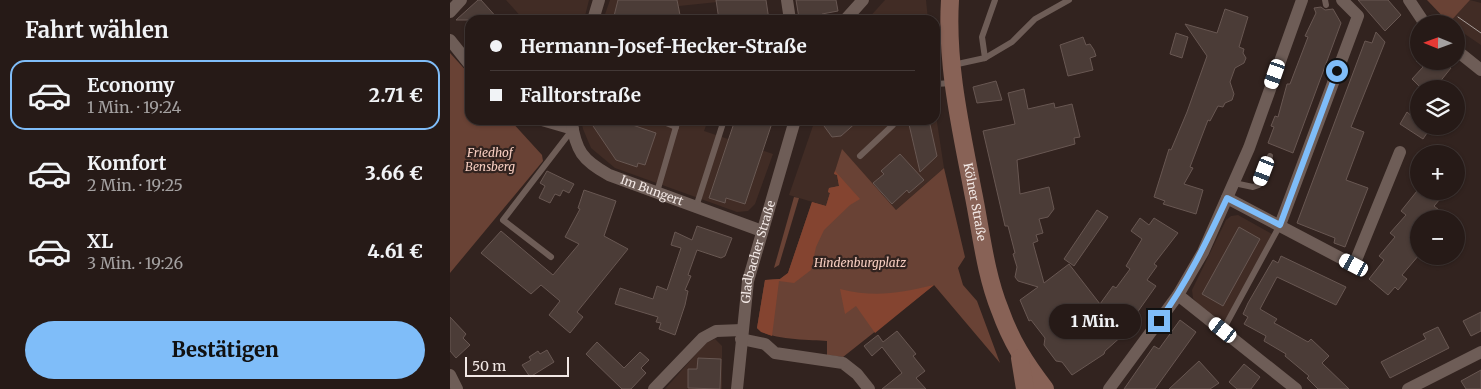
<!DOCTYPE html>
<html lang="de">
<meta charset="utf-8">
<style>
:root{--surface:#261a17;--page:#322724;--text:#f1f3f6;--muted:#a4a1a1;--line:#423836;--accent:#7fbdf9}
body{margin:0;font-family:Merriweather,serif;background:var(--page);color:var(--text);height:100vh;display:flex;flex-direction:column;font-size:19px;white-space:nowrap}
*{box-sizing:border-box;margin:0}
p{font-size:16px;color:var(--muted)}
.icon{flex:none;width:28px;height:28px;fill:none;stroke:currentColor;stroke-width:2;stroke-linecap:round;stroke-linejoin:round}
.map{position:relative;flex:1;overflow:hidden}
.drawer{display:flex;flex-direction:column;background:var(--surface);width:450px}
.drawer>*{flex:none}
.hud{position:absolute;left:15px;top:15px;width:475px;height:110px;border-radius:15px;box-shadow:0 1px 4px #0004,0 0 0 1px var(--line);display:grid;align-content:center;height:110px;padding:0 25px;background:var(--surface)}
.needle{width:32px;rotate:271deg}
.buttons{position:absolute;left:960px;top:15px;display:grid;gap:10px}
.buttons a{display:grid;place-items:center;width:55px;height:55px;border-radius:50%;background:var(--surface);box-shadow:0 1px 4px #0004,0 0 0 1px var(--line);font-size:25px}
.scale{position:absolute;left:15px;bottom:12px;width:104px;box-sizing:border-box;padding-left:5px;border:2px solid #f2e8e5;border-top:0;font-size:14px;line-height:18px;white-space:nowrap;color:#f2e8e5;-webkit-text-stroke:4px #32231f;paint-order:stroke}
.end{position:absolute;width:22px;height:22px;margin:-11px;border:6px solid #7fbdf9;background:#111;box-shadow:0 0 0 2px #111}
.from{border-radius:50%}
.bubble{position:absolute;height:35px;border-radius:18px;background:var(--surface);box-shadow:0 1px 4px #0004,0 0 0 1px var(--line);font-size:16px;font-weight:800;line-height:35px;text-align:center}
.car{position:absolute;width:15px;height:30px;margin:-15px -8px;border-radius:6px;box-shadow:0 0 4px 1px #0007;background:linear-gradient(#fff 24%,#345 0 40%,#fff 0 76%,#345 0 86%,#fff 0)}
.hud b{display:flex;align-items:center;gap:18px;height:48px;font-size:19px}
.hud b+b{border-top:1px solid var(--line)}
.hud i{width:12px;height:12px;background:var(--text)}
ul{padding:0;list-style:none}
li{display:flex;align-items:center;gap:15px;height:70px;margin:0 10px 8px;padding:0 15px;border:2px solid transparent;border-radius:15px}
li div{flex:1}
li b{display:block;font-size:19px}
li em{font-style:normal;font-weight:800}
li.active{border-color:var(--accent)}
li>.icon{width:45px;height:45px;stroke-width:1.5}
h2{padding:0 25px;font-size:22px;line-height:60px}
.action{display:flex;gap:10px;margin-top:auto;padding:10px 25px}
.action a{flex:1;height:58px;border-radius:30px;background:var(--accent);color:#111;font-size:20px;font-weight:800;line-height:58px;text-align:center}
main{display:flex;flex:1;min-height:0}
.map>svg:first-child{display:block}
.built{fill:#412c25}
.green{fill:#694235}
.forest{fill:#844430}
.building{fill:#4b3c37;stroke:#685752}
.lines{fill:none;stroke-linecap:round;stroke-linejoin:round}
.service{stroke:#6e5d57;stroke-width:6}
.minor{stroke:#6e5d57;stroke-width:12}
.secondary{stroke:#886256;stroke-width:18}
.tram{stroke:#a89d99;stroke-width:1}
.route{stroke:#7fbdf9;stroke-width:6}
.labels{text-anchor:middle;stroke-width:4.5;stroke-linejoin:round;paint-order:stroke}
.park-label{font-size:12px;font-style:italic;fill:#f6cdc0;stroke:#32231f}
.street-label{font-size:12px;fill:#f2e8e5;stroke:#32231f}
</style>
<main>
<section class="drawer">
<h2>Fahrt wählen</h2>
<ul>
<li class="active"><svg class="icon" aria-label="car" viewBox="0 0 24 24"><path d="M5 17H2v-5l4-1 3-4h7l3 4 3 1v5h-3M9 17h6M6 11h13"/><circle cx="7" cy="17" r="2"/><circle cx="17" cy="17" r="2"/></svg><div><b>Economy</b><p>1 Min. · 19:24</p></div><em>2.71 €</em></li>
<li><svg class="icon" aria-label="car" viewBox="0 0 24 24"><path d="M5 17H2v-5l4-1 3-4h7l3 4 3 1v5h-3M9 17h6M6 11h13"/><circle cx="7" cy="17" r="2"/><circle cx="17" cy="17" r="2"/></svg><div><b>Komfort</b><p>2 Min. · 19:25</p></div><em>3.66 €</em></li>
<li><svg class="icon" aria-label="car" viewBox="0 0 24 24"><path d="M5 17H2v-5l4-1 3-4h7l3 4 3 1v5h-3M9 17h6M6 11h13"/><circle cx="7" cy="17" r="2"/><circle cx="17" cy="17" r="2"/></svg><div><b>XL</b><p>3 Min. · 19:26</p></div><em>4.61 €</em></li>
</ul>
<div class="action"><a>Bestätigen</a></div>
</section>
<div class="map">
<svg width="1031" height="389" viewBox="0 0 1031 389">
<rect width="100%" height="100%" fill="#32231f"/>
<g class="built">
<path d="M56,0H139L134,20H74Z"/>
<path d="M160,0H287L229,6L231,20H153Z"/>
<path d="M435,0H476L478,20H417Z"/>
<path d="M1020,0L1031,3V45L1006,28V24L999,23Z"/>
<path d="M485,109L494,168L446,210L392,150L384,174L387,175L389,186L381,192L376,206L339,195L365,120H485Z"/>
<path d="M131,120H258L254,131L323,154L305,204L298,211L287,212L165,168L141,148L133,129Z"/>
<path d="M788,215L824,235L775,324L748,304L743,298L742,290L776,220L781,216Z"/>
<path d="M265,339L272,346V389H215L256,343Z"/>
</g>
<g class="green">
<path d="M977,0H1020L999,23Z"/>
<path d="M0,53L20,75V120H60L92,155L93,161L0,273Z"/>
<path d="M392,149L446,210L494,168L515,257L508,268L513,285L527,301L550,363L484,285L393,357L377,355V341C361,340 317,340 307,328L315,280L330,279L338,273L362,202L376,206L380,193L378,192L379,188L389,186L387,175L384,174Z"/>
<path d="M344,197L349,198L329,265L324,268Z"/>
</g>
<g class="forest">
<path d="M385,171L410,199L400,205L374,230L366,247L361,270L344,283L329,281L322,336L311,332L307,328L315,280L330,279L338,273L362,202L376,206L380,193L378,192L379,188L389,186L387,175L384,174Z"/>
<path d="M484,285L425,333L406,306L395,314L390,289C426,298 449,293 484,285Z"/>
</g>
<g class="building">
<path d="M28,0H31L49,20H6Z"/>
<path d="M168,0H227L231,20L186,16V20H163Z"/>
<path d="M266,0H316L319,20H269Z"/>
<path d="M346,0H386L388,11L372,14L373,20H359L358,17L349,18Z"/>
<path d="M908,0H938L951,15L935,31Z"/>
<path d="M871,7L875,10L883,9L891,23L843,153L818,143L824,127L821,126L825,116L828,117L837,84H840L858,37L855,36L866,13L864,8Z"/>
<path d="M775,9L798,17L789,47L794,49L793,53L796,58L794,63L785,68L780,82L784,94L782,100L775,103L773,107L768,106L760,121L758,120L740,167L743,168L734,184L753,190L746,214L713,204L715,201L704,197L719,149L721,150L737,112L757,56L735,24L767,33Z"/>
<path d="M926,32L935,42L901,127L914,132L896,180L918,188L895,247L884,243L885,238L847,223L915,41L922,43Z"/>
<path d="M726,33L738,37L732,58L720,54Z"/>
<path d="M633,37L636,45L640,44L644,50L646,56L640,58L643,70L618,76L610,45Z"/>
<path d="M966,61H994L1001,68L984,89H972L962,79L973,67Z"/>
<path d="M546,81L552,100L527,103L523,87Z"/>
<path d="M574,89L578,109L604,103L605,108L622,104L630,137L624,138L625,144L567,160L570,194L599,187L604,209L598,217L589,219L593,233L586,235L588,241L583,243L594,283L619,264L650,304L663,286L666,288L680,269L676,266L692,239L681,231L690,218L699,225L704,218L728,233L704,264L707,266L697,280L706,286L684,317L658,314L673,335L655,351L654,354L622,375L612,362L606,361L594,345L595,338L581,320L579,321L570,300L588,287L568,281L565,277L567,267L563,254L565,253L558,226H555L533,131L565,124L558,93Z"/>
<path d="M957,112L969,122V126H974L979,130L973,139L950,124Z"/>
<path d="M139,120H168L206,133L195,165L188,163L187,167L166,160Z"/>
<path d="M285,120H323L295,204L276,198L275,203L259,198Z"/>
<path d="M379,120H409L391,136L382,137L374,126Z"/>
<path d="M458,120H479L487,156L470,172Z"/>
<path d="M450,154L474,180L459,193L457,190L442,204L423,183L434,174L431,171Z"/>
<path d="M97,171L124,184L119,193L113,190L110,196L105,194L100,203L89,198L95,186L90,183Z"/>
<path d="M134,190L166,201L154,236L178,249L127,312L133,317L120,333L99,315L110,301L91,285L81,294L31,253L51,231L103,275L129,244L115,237L130,209L128,208Z"/>
<path d="M967,191H997L984,206L989,210L982,219H969V255L952,275L957,279L948,290L945,287L938,295L919,279L934,260L929,256L945,237L940,233L956,215L951,211Z"/>
<path d="M647,210L658,217L624,266L614,259Z"/>
<path d="M247,226L282,238L275,256L271,258L247,250L238,275L241,276L235,290L238,291L235,305L225,335L209,329L211,323L206,322L208,317L165,304L170,288L203,299L207,286L217,290L231,248L221,245L225,232L242,240Z"/>
<path d="M789,227L810,239L773,306L752,294Z"/>
<path d="M831,256L896,287L886,305L827,277L810,309L827,319L824,323L828,325L858,342L861,339L879,356L872,363L899,389H868L857,378L859,376L835,356L836,354L814,341L816,336L794,324L798,317L793,314L798,303L823,260L828,263Z"/>
<path d="M1031,312V331L1021,336L1013,321Z"/>
<path d="M0,317L16,334L13,338L20,345L6,358L0,351Z"/>
<path d="M730,320L746,332L705,389H674L704,346L709,349Z"/>
<path d="M988,327L999,348L940,378L931,362L976,339L973,334Z"/>
<path d="M447,331L466,354L463,356L475,371L466,378L476,389H432L452,373L432,347L422,356L414,346L428,335L433,342Z"/>
<path d="M147,342L174,368L190,352L199,360L191,368L196,373L181,389H172L136,354Z"/>
<path d="M97,350L104,362L80,377L72,365L81,360L79,357L88,351L90,354Z"/>
<path d="M248,358L271,359L270,389L238,388V369H247Z"/>
<path d="M749,361L769,383L760,389H719Z"/>
<path d="M794,364L810,377L801,389H787L779,382Z"/>
<path d="M1031,370V389H1016L1011,381Z"/>
</g>
<g class="lines">
<g class="service">
<path d="M875,0L876,5"/>
<path d="M535,58L562,42L585,19L619,0"/>
<path d="M503,65L535,58L532,37L545,0"/>
<path d="M485,84L503,83"/>
<path d="M209,120L226,127"/>
<path d="M410,156L443,125V120"/>
<path d="M784,183L803,187L809,185L820,156"/>
<path d="M207,192L228,120"/>
<path d="M246,207L274,120"/>
<path d="M101,257L53,220L122,130"/>
<path d="M773,330L830,225"/>
</g>
<g class="minor">
<path d="M337,0L340,20"/>
<path d="M959,0L975,24"/>
<path d="M0,12L11,0"/>
<path d="M143,20L149,0"/>
<path d="M395,20L413,0"/>
<path d="M0,40L20,65"/>
<path d="M1006,50L1031,70"/>
<path d="M92,120L123,129"/>
<path id="s1" d="M121,120C126,151 132,160 159,175L312,231"/>
<path d="M777,198L904,265L950,152"/>
<path d="M830,225L908,16L892,0"/>
<path d="M728,295L846,389"/>
<path d="M291,339L315,344L325,353L393,363L407,374L419,389"/>
<path d="M0,375L7,389"/>
<path d="M204,389L253,338L266,331L292,330"/>
<path id="s2" d="M287,389L298,281L345,120"/>
<path d="M659,389L728,295L753,252L799,148L852,0"/>
<path d="M958,389L1031,352"/>
</g>
<g class="secondary">
<path id="s3" d="M500,0C496,65 511,129 523,192C531,231 535,273 550,310C561,341 575,363 595,389"/>
<path d="M570,358L575,389"/>
</g>
<path class="tram" d="M1008,17L1031,33"/>
</g>
<g class="lines">
<path class="route" d="M709,321C737,283 757,241 777,198L830,225L887,71"/>
</g>
<g class="labels">
<g class="park-label">
<text x="40" y="157">Friedhof<tspan x="40" dy="14">Bensberg</tspan></text>
<text x="410" y="267">Hindenburgplatz</text>
</g>
<g class="street-label">
<text dy="4" stroke="none"><textPath href="#s1" startOffset="116">Im Bungert</textPath></text>
<text dy="4" stroke="none"><textPath href="#s3" startOffset="204">Kölner Straße</textPath></text>
<text dy="4" stroke="none"><textPath href="#s2" startOffset="139">Gladbacher Straße</textPath></text>
</g>
</g>
</svg>
<div class="buttons">
<a><svg class="needle" viewBox="-14 -14 28 28"><path d="M0-13l5 13h-10z" fill="#e53935"/><path d="M0 13l5-13h-10z" fill="#a4a1a1"/></svg></a>
<a><svg class="icon" aria-label="layers" viewBox="0 0 24 24"><path d="M12 4l9 5-9 5-9-5zM3 14l9 5 9-5"/></svg></a>
<a>+</a>
<a>−</a>
</div>
<div class="scale">50 m</div>
<i class="end from" style="left:887px;top:71px"></i>
<i class="end" style="left:709px;top:321px"></i>
<div class="bubble" style="left:599px;top:304px;width:92px">1 Min.</div>
<i class="car" style="left:825px;top:74px;rotate:199deg"></i>
<i class="car" style="left:814px;top:171px;rotate:201deg"></i>
<i class="car" style="left:904px;top:265px;rotate:298deg"></i>
<i class="car" style="left:773px;top:330px;rotate:308deg"></i>
<div class="hud">
<b><i class="from"></i>Hermann-Josef-Hecker-Straße</b>
<b><i></i>Falltorstraße</b>
</div>
</div>
</main>
